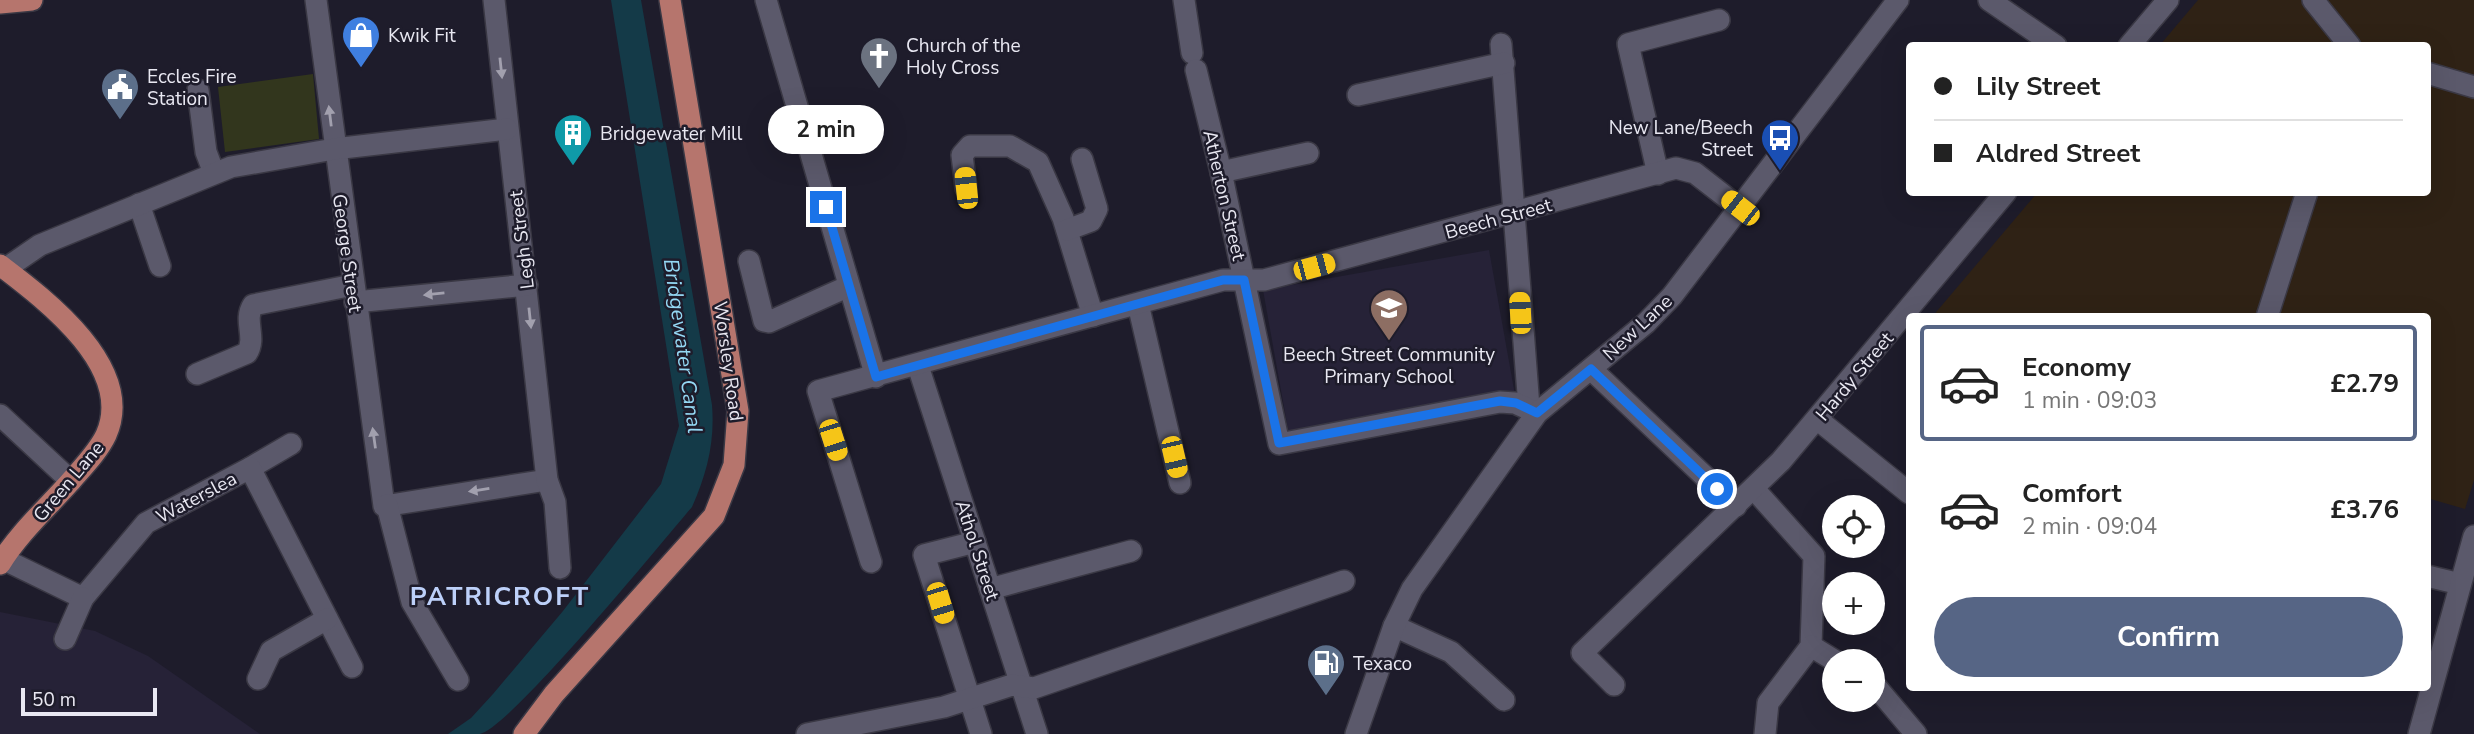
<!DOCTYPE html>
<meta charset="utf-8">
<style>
:root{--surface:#fff;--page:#f2f2f2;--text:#222;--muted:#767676;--line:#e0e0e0;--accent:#566585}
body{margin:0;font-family:"Nunito Sans",sans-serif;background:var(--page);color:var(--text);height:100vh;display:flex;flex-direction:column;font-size:26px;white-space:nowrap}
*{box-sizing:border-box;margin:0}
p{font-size:23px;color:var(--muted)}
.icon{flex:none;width:38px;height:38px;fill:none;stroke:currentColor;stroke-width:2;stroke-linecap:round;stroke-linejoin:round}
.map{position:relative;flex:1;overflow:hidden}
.panel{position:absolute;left:1906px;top:313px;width:525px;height:378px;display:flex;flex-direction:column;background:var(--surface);border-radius:7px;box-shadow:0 7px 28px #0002}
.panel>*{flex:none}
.top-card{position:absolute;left:1906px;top:42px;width:525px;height:154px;border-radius:7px;box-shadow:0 7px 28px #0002;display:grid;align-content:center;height:154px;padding:0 28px;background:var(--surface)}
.buttons{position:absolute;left:1822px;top:495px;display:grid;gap:14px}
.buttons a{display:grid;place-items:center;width:63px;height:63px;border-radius:50%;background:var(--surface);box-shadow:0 7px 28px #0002;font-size:35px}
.scale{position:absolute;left:21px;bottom:18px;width:136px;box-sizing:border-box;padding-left:7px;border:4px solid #e9e8f2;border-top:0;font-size:19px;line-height:24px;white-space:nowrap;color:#e9e8f2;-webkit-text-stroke:5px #1e1c2b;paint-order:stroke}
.end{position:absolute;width:32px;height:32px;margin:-16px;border:9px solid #1a73e8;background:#fff;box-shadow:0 0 0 4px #fff}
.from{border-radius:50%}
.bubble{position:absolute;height:49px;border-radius:24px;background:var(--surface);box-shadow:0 7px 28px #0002;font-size:23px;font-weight:700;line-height:49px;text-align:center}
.car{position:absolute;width:21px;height:42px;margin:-21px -10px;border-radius:9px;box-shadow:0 0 5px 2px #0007;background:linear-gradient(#f5c518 24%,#345 0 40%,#f5c518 0 76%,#345 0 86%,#f5c518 0)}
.top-card b{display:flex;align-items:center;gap:24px;height:66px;font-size:26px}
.top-card b+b{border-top:2px solid var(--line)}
.top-card i{width:18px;height:18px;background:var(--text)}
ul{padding:12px 0 0;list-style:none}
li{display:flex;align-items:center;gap:21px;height:116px;margin:0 14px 10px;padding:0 14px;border:4px solid transparent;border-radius:7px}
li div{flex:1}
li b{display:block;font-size:26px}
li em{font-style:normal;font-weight:700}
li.selected{border-color:var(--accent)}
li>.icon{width:63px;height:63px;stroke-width:1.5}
.action{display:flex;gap:14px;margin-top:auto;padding:14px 28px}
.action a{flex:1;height:80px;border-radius:42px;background:var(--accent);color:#fff;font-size:28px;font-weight:700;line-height:80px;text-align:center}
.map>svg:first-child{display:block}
.built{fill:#262237}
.industrial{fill:#2f2215}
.green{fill:#32361d}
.water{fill:#143a48}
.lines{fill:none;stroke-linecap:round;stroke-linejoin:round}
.minor-casing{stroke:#3a3844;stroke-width:24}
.major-casing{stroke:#3a3844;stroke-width:24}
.minor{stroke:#5b596b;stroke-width:21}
.major{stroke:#b6756d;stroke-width:21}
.oneway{fill:#a2a0ae}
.route{stroke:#1a73e8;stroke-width:9}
.labels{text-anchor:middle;stroke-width:5;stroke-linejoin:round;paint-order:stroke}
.poi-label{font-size:19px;fill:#e9e8f2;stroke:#1e1c2b;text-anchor:start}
.street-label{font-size:19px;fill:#e9e8f2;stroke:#1e1c2b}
.water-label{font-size:21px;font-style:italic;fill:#94d8f4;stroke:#1e1c2b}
.district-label{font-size:26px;font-weight:bold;letter-spacing:2px;fill:#bdd0f9;stroke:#1e1c2b}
</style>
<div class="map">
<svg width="2474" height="734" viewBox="0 0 2474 734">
<rect width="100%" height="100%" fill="#1e1c2b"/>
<g class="built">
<path d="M1489,250L1515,395L1289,435L1263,290Z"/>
<path d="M0,612L95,631L148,656L260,734H0Z"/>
</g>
<path class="industrial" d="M2198,0H2474V480L2465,509L2427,498V317H1932L2037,193L2427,192V46L2160,45Z"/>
<path class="green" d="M313,74L319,139L225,152L218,87Z"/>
<path class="water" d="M611,0H641L712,405C715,442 707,473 692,507C662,542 511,727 480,734C471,734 458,734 448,734L471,718L493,694L563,611L661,484L679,426Z"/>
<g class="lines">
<defs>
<g id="minor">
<path d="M316,0L384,506L547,480"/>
<path d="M494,0L547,480L555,502L560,568"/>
<path d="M766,0L876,377"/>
<path d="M1184,0L1192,53"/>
<path d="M1989,0L2056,46"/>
<path d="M2313,0L2350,46"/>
<path d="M1501,44L1529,407"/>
<path d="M2129,46L2168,0"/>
<path d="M1196,70L1221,172L1279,444L1500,402L1515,403L1537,413"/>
<path d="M2427,73L2474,87"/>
<path d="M198,90L206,152L214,173"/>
<path d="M1358,95L1504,63"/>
<path d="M1221,172L1308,153"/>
<path d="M1658,174L1628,44L1719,20"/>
<path d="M966,188L962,155L970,146H1010L1038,162L1063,218L1093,316"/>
<path d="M139,204L160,266"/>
<path d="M1067,230L1091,221L1097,209L1082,159"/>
<path d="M749,261L764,321L769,322L849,286"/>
<path d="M5,269L40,245L231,167L334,149L507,129"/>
<path d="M355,302L527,285"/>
<path d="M1138,304L1180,483"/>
<path d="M2267,317L2307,192"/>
<path d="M918,366L1037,734"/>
<path d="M1591,369L1736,506"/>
<path d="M197,374L247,353C257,337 243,321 253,305L353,285"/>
<path d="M0,415L71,481"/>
<path d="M1817,419L1909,493"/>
<path d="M250,468L291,444"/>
<path d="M1754,489L1814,556L1811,646L1768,703L1765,734"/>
<path d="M387,505L412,602L458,680"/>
<path d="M975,542L924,555L981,734"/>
<path d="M3,559L83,598L146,523L250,468L352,667"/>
<path d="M871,562L818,391L1223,280H1264L1676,168L1695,173L1740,208"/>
<path d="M2427,576L2460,584"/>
<path d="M990,589L1131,551"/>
<path d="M1394,626L1451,652L1504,700"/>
<path d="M65,639L83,598"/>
<path d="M1811,646L1837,662"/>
<path d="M258,679L271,651L327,619"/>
<path d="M1872,682L1916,734"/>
<path d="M1614,685L1582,653L1781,461L2006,192"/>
<path d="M807,734L944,707L1012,685L1034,688L1344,581"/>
<path d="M1356,734L1394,626L1412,589L1537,413L1646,323L1672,296L1898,0"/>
<path d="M2419,734L2474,536"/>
</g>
<g id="major">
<path d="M0,3L32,0"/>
<path d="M0,265C46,300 136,368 106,435C98,452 82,468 70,482C46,509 19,533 0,564"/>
<path d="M524,734L554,694L714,516L734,465L738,411L670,0"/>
</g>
</defs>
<use href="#minor" class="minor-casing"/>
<use href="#major" class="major-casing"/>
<use href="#minor" class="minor"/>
<use href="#major" class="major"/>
</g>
<defs><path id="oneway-solid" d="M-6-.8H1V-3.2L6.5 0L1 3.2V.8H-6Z" transform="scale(1.75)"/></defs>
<g class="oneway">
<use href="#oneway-solid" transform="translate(501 68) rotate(84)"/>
<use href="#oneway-solid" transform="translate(330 116) rotate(-97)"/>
<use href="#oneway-solid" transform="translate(434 294) rotate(174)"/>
<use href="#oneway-solid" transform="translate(530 318) rotate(84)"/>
<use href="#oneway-solid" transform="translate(374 438) rotate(-98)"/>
<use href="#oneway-solid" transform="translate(479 490) rotate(171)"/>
</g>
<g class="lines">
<path class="route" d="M826,207L876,377L1223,280H1244L1279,443L1500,401L1516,403L1537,413L1591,369L1717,489"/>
</g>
<defs>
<symbol id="shop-pin" viewBox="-11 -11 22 30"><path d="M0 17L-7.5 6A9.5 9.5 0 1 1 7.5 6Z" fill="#3f7fe0" stroke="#1e1c2b"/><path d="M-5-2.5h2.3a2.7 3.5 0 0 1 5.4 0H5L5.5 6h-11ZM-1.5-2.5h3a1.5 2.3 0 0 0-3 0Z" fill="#fff"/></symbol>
<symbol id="church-pin" viewBox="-11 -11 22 30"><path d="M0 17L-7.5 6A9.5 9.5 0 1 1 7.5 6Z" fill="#6b7280" stroke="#1e1c2b"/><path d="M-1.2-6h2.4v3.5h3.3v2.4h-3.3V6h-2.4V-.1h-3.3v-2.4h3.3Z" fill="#fff"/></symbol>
<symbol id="civic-pin" viewBox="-11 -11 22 30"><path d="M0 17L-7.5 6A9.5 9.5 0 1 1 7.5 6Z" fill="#5c6f8a" stroke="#1e1c2b"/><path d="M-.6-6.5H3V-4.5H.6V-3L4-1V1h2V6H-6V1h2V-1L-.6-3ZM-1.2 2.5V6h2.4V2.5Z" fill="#fff"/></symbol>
<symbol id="building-pin" viewBox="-11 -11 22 30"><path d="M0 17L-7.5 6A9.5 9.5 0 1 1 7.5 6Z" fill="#0f9aa8" stroke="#1e1c2b"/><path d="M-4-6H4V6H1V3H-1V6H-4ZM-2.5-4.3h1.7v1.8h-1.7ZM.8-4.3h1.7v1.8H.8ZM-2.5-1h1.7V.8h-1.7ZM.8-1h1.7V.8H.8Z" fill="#fff"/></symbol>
<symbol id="bus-pin" viewBox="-11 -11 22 30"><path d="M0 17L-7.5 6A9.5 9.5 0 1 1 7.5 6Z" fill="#1a4fb4" stroke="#1e1c2b"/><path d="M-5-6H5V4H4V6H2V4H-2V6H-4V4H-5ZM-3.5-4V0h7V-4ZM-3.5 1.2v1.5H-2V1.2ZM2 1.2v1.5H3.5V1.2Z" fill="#fff"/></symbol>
<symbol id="school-pin" viewBox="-11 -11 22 30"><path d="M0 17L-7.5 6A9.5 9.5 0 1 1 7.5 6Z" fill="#8d6e63" stroke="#1e1c2b"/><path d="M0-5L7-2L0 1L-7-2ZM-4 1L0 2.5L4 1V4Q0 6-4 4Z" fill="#fff"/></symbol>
<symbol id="fuel-pin" viewBox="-11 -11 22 30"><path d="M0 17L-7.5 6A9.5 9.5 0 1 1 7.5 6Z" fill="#5c6f8a" stroke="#1e1c2b"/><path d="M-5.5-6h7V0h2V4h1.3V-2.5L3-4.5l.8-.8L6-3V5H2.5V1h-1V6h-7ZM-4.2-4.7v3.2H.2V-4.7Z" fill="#fff"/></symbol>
</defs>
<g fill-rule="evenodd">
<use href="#shop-pin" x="339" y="13" width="44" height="60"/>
<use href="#church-pin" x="857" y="34" width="44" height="60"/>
<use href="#civic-pin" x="98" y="65" width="44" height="60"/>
<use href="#building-pin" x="551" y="111" width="44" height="60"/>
<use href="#bus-pin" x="1758" y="116" width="44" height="60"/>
<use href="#school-pin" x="1367" y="286" width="44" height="60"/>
<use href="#fuel-pin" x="1304" y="641" width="44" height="60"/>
</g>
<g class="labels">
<g class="poi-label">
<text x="388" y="42">Kwik Fit</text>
<text x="906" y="52">Church of the<tspan x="906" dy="22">Holy Cross</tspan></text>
<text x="147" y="83">Eccles Fire<tspan x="147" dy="22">Station</tspan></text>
<text x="1753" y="134" text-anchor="end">New Lane/Beech<tspan x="1753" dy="22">Street</tspan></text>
<text x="600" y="140">Bridgewater Mill</text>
<text x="1389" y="361" text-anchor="middle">Beech Street Community<tspan x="1389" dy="22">Primary School</tspan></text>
<text x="1353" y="670">Texaco</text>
</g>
<g class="street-label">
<text transform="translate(1225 195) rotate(77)" y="7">Atherton Street</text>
<text transform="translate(1498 218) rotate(-15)" y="7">Beech Street</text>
<text transform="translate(521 240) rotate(-97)" y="7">Legh Street</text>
<text transform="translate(348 253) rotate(82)" y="7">George Street</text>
<text transform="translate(1637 327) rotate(-43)" y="7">New Lane</text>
<text transform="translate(729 361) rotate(82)" y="7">Worsley Road</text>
<text transform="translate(1854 376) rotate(-50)" y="7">Hardy Street</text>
<text transform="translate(68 481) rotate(-50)" y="7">Green Lane</text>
<text transform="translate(196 497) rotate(-28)" y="7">Waterslea</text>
<text transform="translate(978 550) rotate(72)" y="7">Athol Street</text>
</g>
<g class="water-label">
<text transform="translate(683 346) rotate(82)" y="7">Bridgewater Canal</text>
</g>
<g class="district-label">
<text x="500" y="605">PATRICROFT</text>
</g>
</g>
</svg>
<div class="buttons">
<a><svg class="icon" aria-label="locate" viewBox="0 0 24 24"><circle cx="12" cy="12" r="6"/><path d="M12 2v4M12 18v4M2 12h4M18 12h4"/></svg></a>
<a>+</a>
<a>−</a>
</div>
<div class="scale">50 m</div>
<i class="end from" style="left:1717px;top:489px"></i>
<i class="end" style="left:826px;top:207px"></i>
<div class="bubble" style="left:768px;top:105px;width:116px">2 min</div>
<i class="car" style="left:966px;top:188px;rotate:354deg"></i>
<i class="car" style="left:1740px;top:208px;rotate:308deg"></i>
<i class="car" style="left:1314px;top:267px;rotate:75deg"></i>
<i class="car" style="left:1520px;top:313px;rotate:357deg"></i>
<i class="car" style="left:833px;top:440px;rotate:162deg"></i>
<i class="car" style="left:1174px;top:457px;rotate:167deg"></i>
<i class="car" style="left:940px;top:603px;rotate:163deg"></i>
<div class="top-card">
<b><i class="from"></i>Lily Street</b>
<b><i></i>Aldred Street</b>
</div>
<section class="panel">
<ul>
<li class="selected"><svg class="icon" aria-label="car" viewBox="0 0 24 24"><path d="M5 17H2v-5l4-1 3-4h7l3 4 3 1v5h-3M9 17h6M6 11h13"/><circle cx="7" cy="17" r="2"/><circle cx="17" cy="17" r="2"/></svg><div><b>Economy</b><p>1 min · 09:03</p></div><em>£2.79</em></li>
<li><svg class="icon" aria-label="car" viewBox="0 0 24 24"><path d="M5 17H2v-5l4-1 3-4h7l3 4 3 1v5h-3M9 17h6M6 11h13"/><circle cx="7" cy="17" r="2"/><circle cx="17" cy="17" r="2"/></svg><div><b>Comfort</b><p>2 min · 09:04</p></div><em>£3.76</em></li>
</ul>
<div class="action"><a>Confirm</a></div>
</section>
</div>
